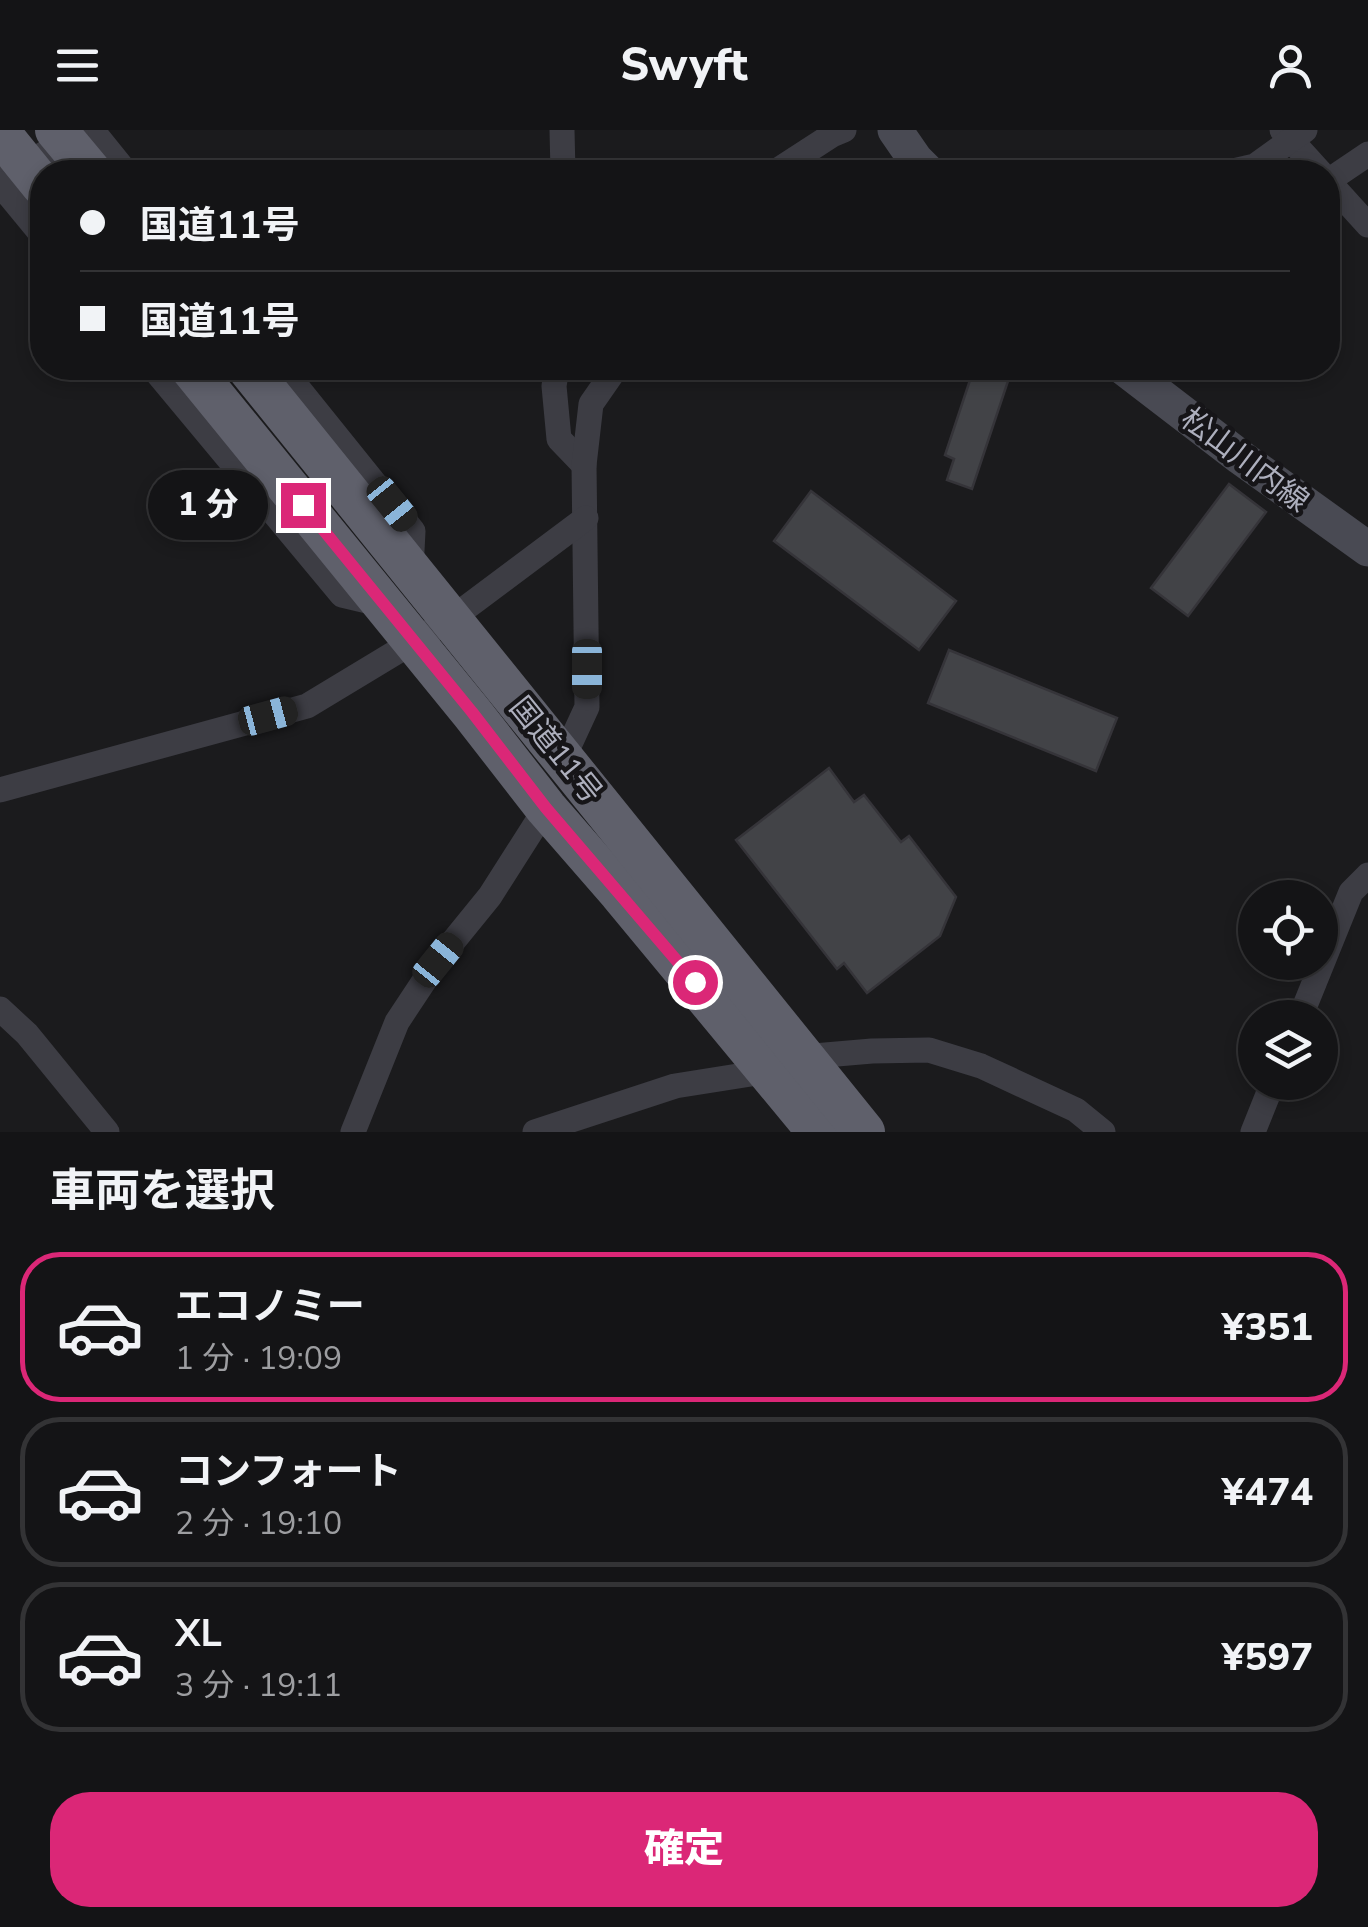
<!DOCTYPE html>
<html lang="ja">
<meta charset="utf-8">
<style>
:root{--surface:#141416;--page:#212123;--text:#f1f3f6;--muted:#9d9ea1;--line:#333335;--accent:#db2777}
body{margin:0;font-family:"Nunito Sans","Noto Sans JP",sans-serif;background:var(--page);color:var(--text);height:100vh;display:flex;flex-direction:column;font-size:38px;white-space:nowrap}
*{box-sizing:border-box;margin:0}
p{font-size:32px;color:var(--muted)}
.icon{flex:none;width:55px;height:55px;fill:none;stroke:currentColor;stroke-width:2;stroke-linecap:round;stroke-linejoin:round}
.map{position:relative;height:1002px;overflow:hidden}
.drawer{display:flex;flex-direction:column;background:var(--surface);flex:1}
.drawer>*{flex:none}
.banner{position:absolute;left:30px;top:30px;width:1310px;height:220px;border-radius:40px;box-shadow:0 5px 15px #0003,0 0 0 2px var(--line);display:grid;align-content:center;height:220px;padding:0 50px;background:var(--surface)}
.tools{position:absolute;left:1238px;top:750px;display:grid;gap:20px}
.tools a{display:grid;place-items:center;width:100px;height:100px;border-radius:50%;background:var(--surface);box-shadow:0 5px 15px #0003,0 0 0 2px var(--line);font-size:50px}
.end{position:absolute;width:45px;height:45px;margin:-22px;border:12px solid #db2777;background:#fff;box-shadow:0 0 0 5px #fff}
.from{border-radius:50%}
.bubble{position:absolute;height:70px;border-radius:35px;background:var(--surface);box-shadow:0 5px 15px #0003,0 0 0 2px var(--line);font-size:32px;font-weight:800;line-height:70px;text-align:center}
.car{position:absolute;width:30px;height:60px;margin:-30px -15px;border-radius:12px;box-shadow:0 0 8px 2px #0007;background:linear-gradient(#222 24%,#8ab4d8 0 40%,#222 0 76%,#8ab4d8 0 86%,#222 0)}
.banner b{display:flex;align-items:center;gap:35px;height:95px;font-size:38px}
.banner b+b{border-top:2px solid var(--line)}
.banner i{width:25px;height:25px;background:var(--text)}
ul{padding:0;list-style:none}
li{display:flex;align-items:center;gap:30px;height:150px;margin:0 20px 15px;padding:0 30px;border:5px solid var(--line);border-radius:40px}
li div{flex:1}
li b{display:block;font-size:38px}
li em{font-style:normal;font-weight:800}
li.selected{border-color:var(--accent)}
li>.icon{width:90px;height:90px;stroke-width:1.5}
h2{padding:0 50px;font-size:45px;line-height:120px}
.button{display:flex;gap:20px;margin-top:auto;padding:20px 50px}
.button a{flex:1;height:115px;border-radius:40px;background:var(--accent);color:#fff;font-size:40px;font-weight:800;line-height:115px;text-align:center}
header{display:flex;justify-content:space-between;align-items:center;height:130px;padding:0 50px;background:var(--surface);font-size:45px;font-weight:800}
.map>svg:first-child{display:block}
.building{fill:#424347;stroke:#353439;stroke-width:2.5}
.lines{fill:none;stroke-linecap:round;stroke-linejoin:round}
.minor{stroke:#3d3d44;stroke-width:25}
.secondary{stroke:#494a53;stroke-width:35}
.trunk{stroke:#5f606b;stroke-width:42}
.trunk-bridge{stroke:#5f606b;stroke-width:42}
.route{stroke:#db2777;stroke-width:12}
.labels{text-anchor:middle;stroke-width:9;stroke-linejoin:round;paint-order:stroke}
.street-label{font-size:30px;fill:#adafbd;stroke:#161518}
</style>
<header><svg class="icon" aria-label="menu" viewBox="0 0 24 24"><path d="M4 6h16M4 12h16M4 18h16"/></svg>Swyft<svg class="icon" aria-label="person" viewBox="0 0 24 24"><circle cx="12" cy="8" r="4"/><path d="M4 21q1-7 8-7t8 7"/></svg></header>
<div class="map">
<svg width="1368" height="1002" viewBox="0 0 1368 1002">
<rect width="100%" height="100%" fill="#1b1b1d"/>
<g class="building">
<path d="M974,238H1024L1021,245L1011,242L972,359L947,350L954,329L945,325Z"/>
<path d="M1229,354L1266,382L1188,486L1151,458Z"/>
<path d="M811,361L956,471L919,520L774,411Z"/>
<path d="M949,520L1117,588L1096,641L928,573Z"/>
<path d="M829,638L854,672L864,665L901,712L909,706L956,767L940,806L867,863L844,833L837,839L736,710Z"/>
</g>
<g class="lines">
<g class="minor">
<path d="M92,0L126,42"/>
<path d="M562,0L563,42"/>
<path d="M1282,0L1320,42"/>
<path d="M775,42L832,5L844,0"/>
<path d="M1229,42L1255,36L1305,0"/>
<path d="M1328,51L1368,95"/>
<path d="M1328,51L1368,24"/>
<path d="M0,52L76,3"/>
<path d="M0,54L42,105"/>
<path d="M153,238L342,465L380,474"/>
<path d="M282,238L413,401L411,441"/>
<path d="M557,238L554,256L559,309L584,335"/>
<path d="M563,629L587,577L584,335L591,274L616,238"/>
<path d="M0,660L307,576L451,489L586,388"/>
<path d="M0,879L27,904L107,1002"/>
<path d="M1300,888L1351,762L1368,745"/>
<path d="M802,927L872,921L929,920L981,936L1076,980L1103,1002"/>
<path d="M353,1002L397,892L438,830L490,766L546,678"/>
<path d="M535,1002L675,956L769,941"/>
<path d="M1253,1002L1273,952"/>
</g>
<g class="secondary">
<path d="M895,0L915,29L928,42"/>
<path d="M1124,238L1240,327L1368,419"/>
</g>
<g class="trunk">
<path d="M191,238L472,583L546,678L620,763L818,1002"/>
<path d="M248,238L864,1002"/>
</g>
<g class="trunk-bridge">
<path d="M56,0L91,42"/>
<path d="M0,3L42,55"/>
</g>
</g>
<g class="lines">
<path class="route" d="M303,375L472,582L546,678L695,852"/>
</g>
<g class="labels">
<g class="street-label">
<text transform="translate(1245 330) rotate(37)" y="10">松山川内線</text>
<text transform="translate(556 620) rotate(51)" y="10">国道11号</text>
</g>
</g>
</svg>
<div class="tools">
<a><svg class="icon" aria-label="locate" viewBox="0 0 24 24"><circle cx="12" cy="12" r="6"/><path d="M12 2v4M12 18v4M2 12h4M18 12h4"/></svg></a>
<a><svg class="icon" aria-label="layers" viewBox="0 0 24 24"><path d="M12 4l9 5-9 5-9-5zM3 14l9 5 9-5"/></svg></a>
</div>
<i class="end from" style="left:695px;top:852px"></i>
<i class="end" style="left:303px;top:375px"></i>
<div class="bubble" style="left:148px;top:340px;width:120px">1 分</div>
<i class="car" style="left:392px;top:374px;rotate:141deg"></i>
<i class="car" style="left:587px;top:539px;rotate:180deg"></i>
<i class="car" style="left:268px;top:586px;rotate:75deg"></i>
<i class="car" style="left:438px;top:830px;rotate:39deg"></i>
<div class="banner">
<b><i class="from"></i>国道11号</b>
<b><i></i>国道11号</b>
</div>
</div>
<section class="drawer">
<h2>車両を選択</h2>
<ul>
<li class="selected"><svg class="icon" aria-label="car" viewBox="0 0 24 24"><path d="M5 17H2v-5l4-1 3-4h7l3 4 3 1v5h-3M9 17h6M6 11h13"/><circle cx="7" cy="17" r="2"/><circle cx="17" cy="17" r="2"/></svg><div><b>エコノミー</b><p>1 分 · 19:09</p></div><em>¥351</em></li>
<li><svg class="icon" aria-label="car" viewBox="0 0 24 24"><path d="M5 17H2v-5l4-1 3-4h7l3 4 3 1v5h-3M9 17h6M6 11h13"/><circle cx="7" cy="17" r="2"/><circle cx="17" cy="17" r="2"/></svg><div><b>コンフォート</b><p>2 分 · 19:10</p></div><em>¥474</em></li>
<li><svg class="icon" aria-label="car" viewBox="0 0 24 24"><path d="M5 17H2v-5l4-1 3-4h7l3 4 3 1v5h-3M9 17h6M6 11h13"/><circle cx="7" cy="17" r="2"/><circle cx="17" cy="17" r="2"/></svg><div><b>XL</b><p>3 分 · 19:11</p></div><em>¥597</em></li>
</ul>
<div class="button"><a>確定</a></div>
</section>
